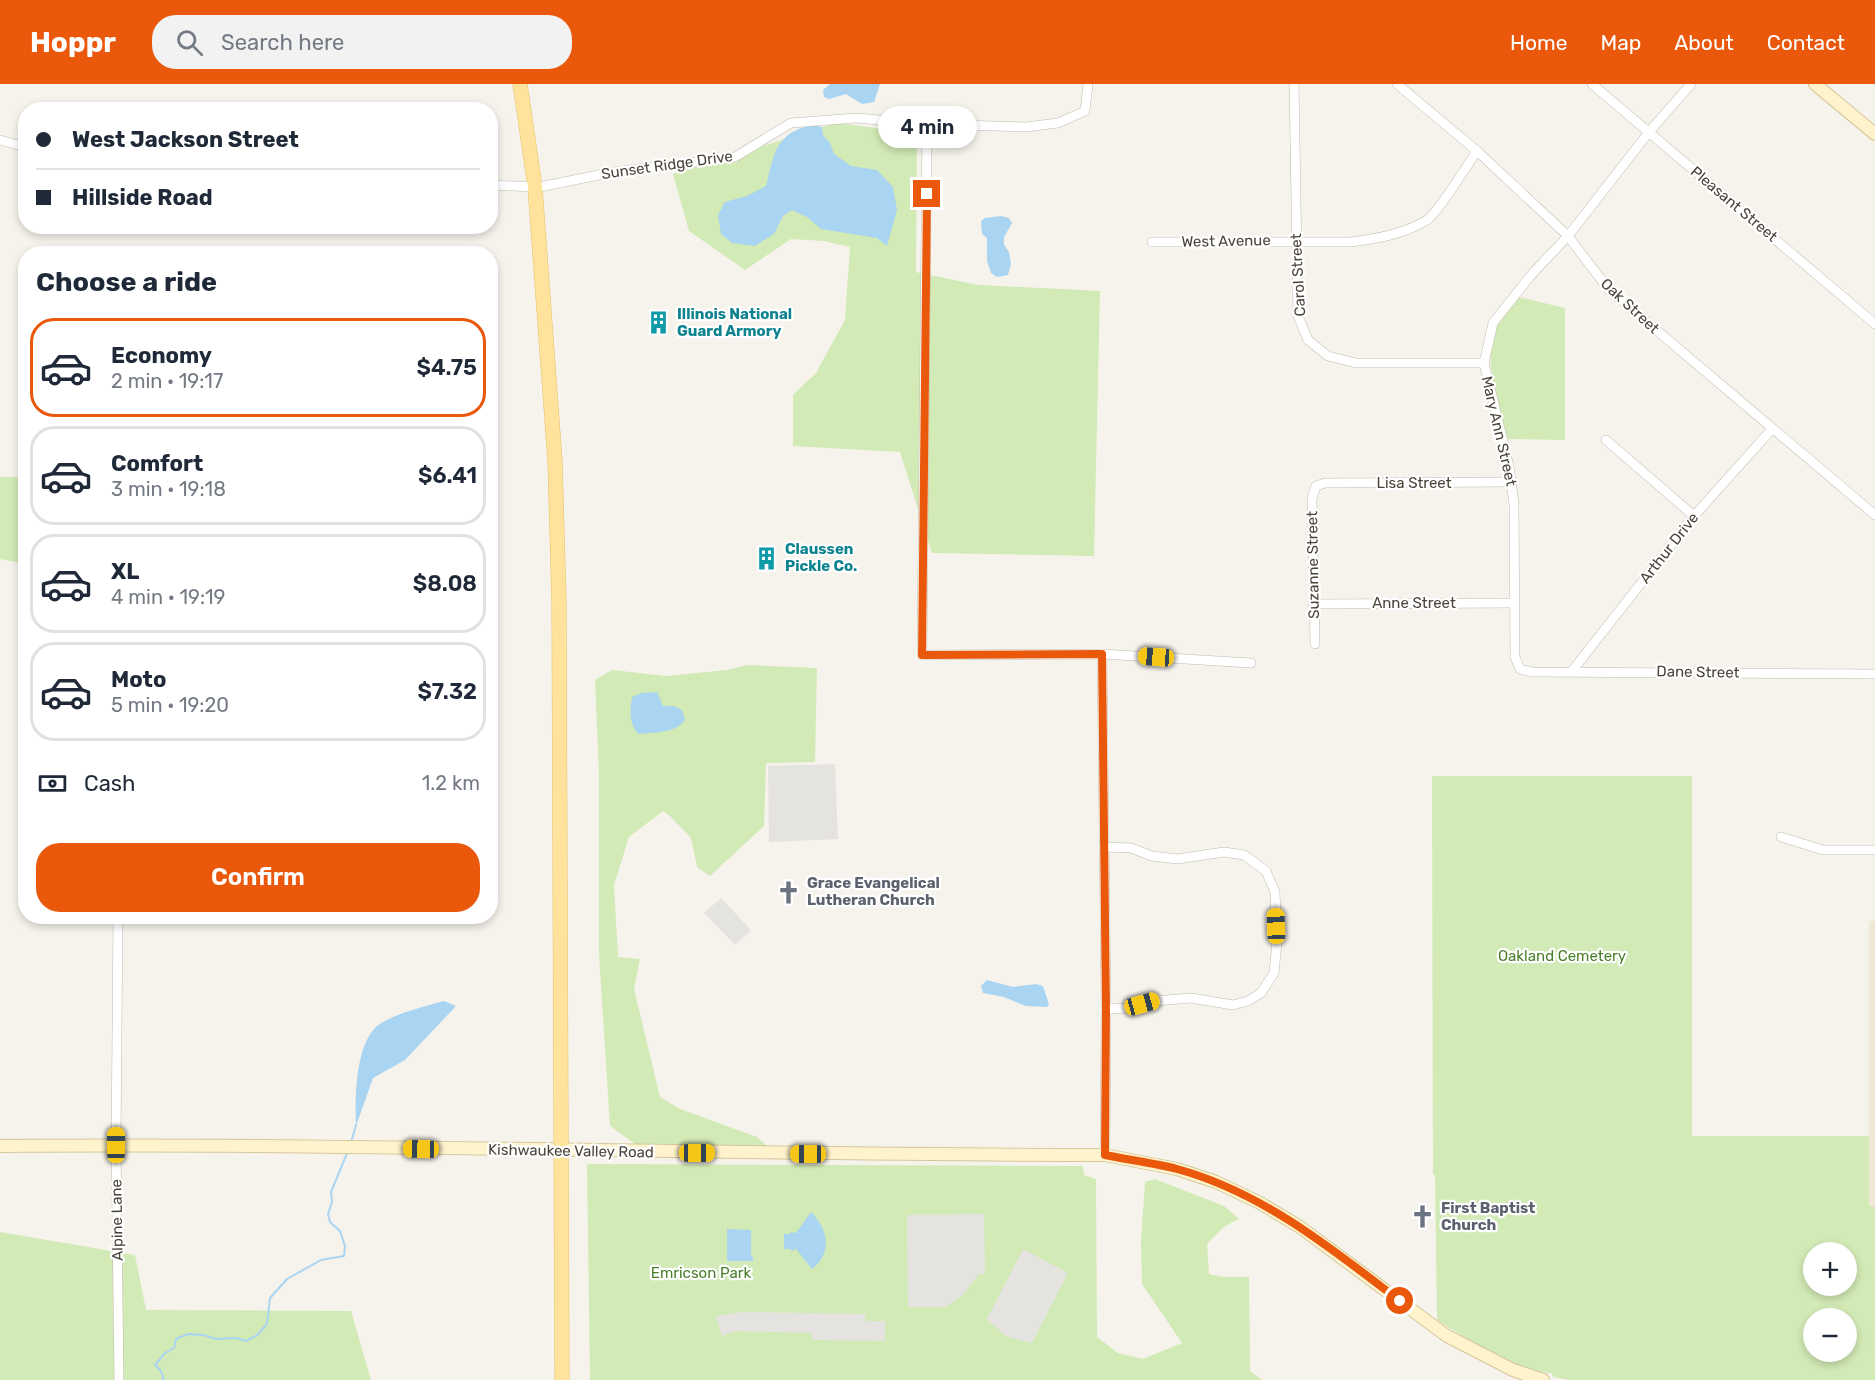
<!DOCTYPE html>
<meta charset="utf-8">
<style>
:root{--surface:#fff;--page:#f2f2f3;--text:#1f2937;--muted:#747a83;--line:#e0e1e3;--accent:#ea580c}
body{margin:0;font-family:Rubik,sans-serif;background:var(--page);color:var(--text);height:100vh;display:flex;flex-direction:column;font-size:22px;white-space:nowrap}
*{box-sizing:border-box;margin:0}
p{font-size:20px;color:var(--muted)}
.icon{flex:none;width:33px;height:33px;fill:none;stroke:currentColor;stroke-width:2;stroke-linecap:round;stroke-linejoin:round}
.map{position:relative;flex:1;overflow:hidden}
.sheet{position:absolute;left:18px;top:162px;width:480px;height:678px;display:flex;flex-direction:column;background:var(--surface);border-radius:24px;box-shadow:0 3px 9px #0003}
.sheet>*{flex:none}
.banner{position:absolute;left:18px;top:18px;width:480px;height:132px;border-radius:24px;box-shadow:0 3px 9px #0003;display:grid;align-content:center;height:132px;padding:0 18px;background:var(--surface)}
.controls{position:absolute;left:1803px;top:1158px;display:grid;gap:12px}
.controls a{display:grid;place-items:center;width:54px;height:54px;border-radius:50%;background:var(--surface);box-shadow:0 3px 9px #0003;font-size:30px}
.end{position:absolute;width:27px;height:27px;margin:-14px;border:8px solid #ea580c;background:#fff;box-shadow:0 0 0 3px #fff}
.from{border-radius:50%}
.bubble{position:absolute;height:42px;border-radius:21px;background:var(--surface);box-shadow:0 3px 9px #0003;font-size:20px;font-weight:600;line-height:42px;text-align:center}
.car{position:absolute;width:18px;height:36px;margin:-18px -9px;border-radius:8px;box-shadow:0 0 4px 2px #0007;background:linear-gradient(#f5c518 24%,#345 0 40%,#f5c518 0 76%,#345 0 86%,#f5c518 0)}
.banner b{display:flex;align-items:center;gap:21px;height:57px;font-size:22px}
.banner b+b{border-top:2px solid var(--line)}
.banner i{width:15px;height:15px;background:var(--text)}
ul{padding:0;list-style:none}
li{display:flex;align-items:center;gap:18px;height:99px;margin:0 12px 9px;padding:0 6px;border:3px solid var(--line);border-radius:24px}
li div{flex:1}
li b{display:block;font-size:22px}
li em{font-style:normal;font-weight:600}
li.active{border-color:var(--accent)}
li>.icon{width:54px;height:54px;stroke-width:1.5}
h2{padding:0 18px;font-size:27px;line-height:72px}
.pay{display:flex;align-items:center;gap:15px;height:66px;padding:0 18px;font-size:22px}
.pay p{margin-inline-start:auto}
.cta{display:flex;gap:12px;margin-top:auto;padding:12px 18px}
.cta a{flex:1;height:69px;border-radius:24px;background:var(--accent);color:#fff;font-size:24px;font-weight:600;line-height:69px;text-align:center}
header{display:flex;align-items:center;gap:36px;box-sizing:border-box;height:84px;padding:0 30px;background:var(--accent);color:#fff}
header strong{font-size:28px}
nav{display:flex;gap:33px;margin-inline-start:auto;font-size:21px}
.search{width:420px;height:54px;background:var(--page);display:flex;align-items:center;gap:15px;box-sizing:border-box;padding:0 21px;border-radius:24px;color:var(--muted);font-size:22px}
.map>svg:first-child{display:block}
.education{fill:#efe8d6}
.green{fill:#d2eab5;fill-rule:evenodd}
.parking{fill:#e5e3e0}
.water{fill:#a9d4f2}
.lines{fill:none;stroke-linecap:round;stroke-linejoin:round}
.stream{stroke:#a9d4f2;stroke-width:2}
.street-casing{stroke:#c2bbae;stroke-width:10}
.secondary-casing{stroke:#d6c79b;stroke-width:14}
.primary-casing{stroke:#e6c16a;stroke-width:15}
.street{stroke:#fff;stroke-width:9}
.secondary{stroke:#fff3cd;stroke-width:12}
.primary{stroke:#ffe39c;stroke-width:14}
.route{stroke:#ea580c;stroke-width:8}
.labels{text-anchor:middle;stroke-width:4.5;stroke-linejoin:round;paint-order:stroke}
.street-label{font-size:15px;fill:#4b4439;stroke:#fff}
.culture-label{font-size:15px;font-weight:bold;fill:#0d838f;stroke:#fff;text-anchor:start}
.worship-label{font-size:15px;font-weight:bold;fill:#5b616d;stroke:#fff;text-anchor:start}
.park-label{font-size:15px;fill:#4a7f2a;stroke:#fff}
</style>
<header>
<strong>Hoppr</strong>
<div class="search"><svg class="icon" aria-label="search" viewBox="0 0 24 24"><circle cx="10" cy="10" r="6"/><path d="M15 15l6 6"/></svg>Search here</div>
<nav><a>Home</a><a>Map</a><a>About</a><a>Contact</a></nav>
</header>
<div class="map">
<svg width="1875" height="1296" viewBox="0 0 1875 1296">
<rect width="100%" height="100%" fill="#f6f3ec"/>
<rect class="education" x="1869" y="837" width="6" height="286"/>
<g class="green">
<path d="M836,39L917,49L916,188L978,201L1100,207L1094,472L932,469L900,368L793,362V311L816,289L845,236L850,163L824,157L791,155L745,186L689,147L673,90Z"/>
<path d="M1519,213L1565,224V356L1508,355C1500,323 1481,274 1496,242C1501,232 1512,222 1519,213Z"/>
<path d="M0,393H25V480L0,475Z"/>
<path d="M747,581L817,584L815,678L766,679L764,742L710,792L697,783L691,754L671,733L663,727L629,753L614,801L618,873L640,875L634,905L660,1013L680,1025L757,1053L767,1062H638L610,1042L599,870V690L595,596L612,586L666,592L727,586Z"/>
<path d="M1432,692H1692V1052H1869V1122L1875,1123V1296H1570L1553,1293L1552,1289C1521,1290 1464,1253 1437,1236L1435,1091H1433ZM1814,1168H1846V1202H1814ZM1814,1234H1846V1268H1814Z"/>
<path d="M587,1080L1083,1082L1084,1091L1096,1095L1097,1253L1118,1269L1143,1275L1182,1259L1142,1200L1141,1157L1145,1098L1155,1095L1224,1122L1239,1135L1225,1142L1207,1160L1209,1190L1223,1193H1249L1250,1287L1262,1296H590Z"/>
<path d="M0,1148L135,1171L146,1226L351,1227L371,1296H0Z"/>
</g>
<g class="parking">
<path d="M835,680L838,755L769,758L768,682Z"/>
<path d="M721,814L751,846L735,861L704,829Z"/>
<path d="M984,1130L985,1190H979L962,1212L945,1223H908L907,1131Z"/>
<path d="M1023,1165L1068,1189L1032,1259L1011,1254L1003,1250L987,1235Z"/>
<path d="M743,1228L865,1230V1237H885V1257L812,1256L811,1249L736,1247L722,1252L716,1232Z"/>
</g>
<g class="water">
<path d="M830,0H880L874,18L862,20L846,10L829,15L824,13L823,6Z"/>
<path d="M813,41L822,43L823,51L830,59L834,70L851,82L877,86L893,103L897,126L887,162L877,154L821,145L807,133L792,126L783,132L774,150L755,162L732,159L721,150L718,131L725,118L747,112L766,102C774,69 776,48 813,41Z"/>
<path d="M1001,132L1009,134L1012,139L1004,153V161L1009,168L1011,180L1008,191L997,193L991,189L987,177V154L982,150L981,137L985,134Z"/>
<path d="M657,608L663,622H674L682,626L685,636C675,650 654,648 638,650C629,639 630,627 632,613L642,609Z"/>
<path d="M987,896L1013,903L1036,900L1043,902L1049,920L1047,923L1026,922L1004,913L983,909L981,902Z"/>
<path d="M444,917L456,922L405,976L373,994L356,1042C355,1015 355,965 375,944C388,931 426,922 444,917Z"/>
<path d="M811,1128C828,1145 833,1169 812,1185L796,1165L791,1167V1165H784V1150H790L791,1148L796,1149Z"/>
<path d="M727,1145L751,1146V1172L753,1173V1177H727Z"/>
</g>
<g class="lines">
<g class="stream">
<path d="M351,1059L356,1041"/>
<path d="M164,1296L161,1287L155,1281L165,1269L174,1264L176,1255L188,1250L204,1251L216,1255L236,1254L246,1257L256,1252L267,1240L270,1214L287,1195L321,1176L344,1172L345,1162L340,1147L330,1138L328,1130L332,1118L331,1108L348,1067"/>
</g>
<defs>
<g id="street">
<path d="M1294,0L1298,232L1308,256L1328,272L1356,279H1484"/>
<path d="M1397,0L1477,67L1568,152L1609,206L1875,431"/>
<path d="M1592,0L1875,240"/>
<path d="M1691,0L1649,48L1568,152L1532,190L1493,239L1484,279L1509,382L1514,420L1515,573L1520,585L1532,588L1875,590"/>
<path d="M927,40L922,571L1102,570L1251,579"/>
<path d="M0,56L26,63"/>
<path d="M490,101L535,103"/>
<path d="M535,104L613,88L735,73L791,39L856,34L927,40L1026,43L1058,39L1085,27L1088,0"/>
<path d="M1152,158H1350C1376,155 1405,150 1427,136C1437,130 1468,80 1477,67"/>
<path d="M1606,356L1694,432"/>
<path d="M1313,520L1515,519"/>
<path d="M1315,560L1312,414L1316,402L1325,399L1512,398"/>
<path d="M1102,570L1106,925L1105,1071"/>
<path d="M1572,587L1694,432L1772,345"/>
<path d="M1781,753L1823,766H1875"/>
<path d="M1104,763L1131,764L1152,772L1177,775L1224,768L1244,771L1266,787L1275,808L1277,858L1274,889L1261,909L1248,917L1233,921L1191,914L1155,917L1128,924L1106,925"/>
<path d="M118,832L116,1061L119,1296"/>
</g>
<g id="secondary">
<path d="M1815,0L1875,50"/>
<path d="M0,1062C368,1059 737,1071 1105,1071L1177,1085L1216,1098L1260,1119L1300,1143L1447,1252L1513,1286L1543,1296"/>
</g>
<path id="primary" d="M520,0L535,103L555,377L559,519L562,1296"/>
</defs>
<use href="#street" class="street-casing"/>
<use href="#secondary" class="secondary-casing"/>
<use href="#primary" class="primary-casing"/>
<use href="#street" class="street"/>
<use href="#secondary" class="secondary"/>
<use href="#primary" class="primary"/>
</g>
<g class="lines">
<path class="route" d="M927,110L922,571L1102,570L1106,925L1105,1071C1129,1076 1154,1079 1177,1085C1262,1108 1332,1165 1400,1217"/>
</g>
<defs>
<symbol id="building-bare" viewBox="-9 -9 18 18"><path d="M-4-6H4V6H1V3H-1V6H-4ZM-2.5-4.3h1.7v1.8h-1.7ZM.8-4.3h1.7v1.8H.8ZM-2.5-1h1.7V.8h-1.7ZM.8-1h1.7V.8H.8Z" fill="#0f9aa8" stroke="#fff" stroke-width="2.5" paint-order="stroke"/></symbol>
<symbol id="church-bare" viewBox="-9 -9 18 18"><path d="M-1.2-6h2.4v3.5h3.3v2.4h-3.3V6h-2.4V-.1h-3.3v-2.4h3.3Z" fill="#6b7280" stroke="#fff" stroke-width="2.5" paint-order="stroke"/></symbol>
</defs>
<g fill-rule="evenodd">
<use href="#building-bare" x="642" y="222" width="33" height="33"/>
<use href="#building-bare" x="750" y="458" width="33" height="33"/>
<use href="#church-bare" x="772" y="792" width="33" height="33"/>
<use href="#church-bare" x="1406" y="1116" width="33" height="33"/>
</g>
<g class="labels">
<g class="street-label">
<text transform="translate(667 81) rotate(-8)" y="5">Sunset Ridge Drive</text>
<text transform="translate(1734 120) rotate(40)" y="5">Pleasant Street</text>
<text transform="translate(1226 157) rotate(-1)" y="5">West Avenue</text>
<text transform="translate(1298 191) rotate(-93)" y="5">Carol Street</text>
<text transform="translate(1630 222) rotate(43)" y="5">Oak Street</text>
<text transform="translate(1499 347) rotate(77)" y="5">Mary Ann Street</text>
<text x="1414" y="404">Lisa Street</text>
<text transform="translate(1669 464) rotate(-52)" y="5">Arthur Drive</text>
<text transform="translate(1313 481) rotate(-91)" y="5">Suzanne Street</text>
<text x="1414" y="524">Anne Street</text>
<text transform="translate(1698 588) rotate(1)" y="5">Dane Street</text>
<text transform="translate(571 1067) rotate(1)" y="5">Kishwaukee Valley Road</text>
<text transform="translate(117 1136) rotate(-91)" y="5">Alpine Lane</text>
</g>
<g class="culture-label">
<text x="677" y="235">Illinois National<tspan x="677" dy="17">Guard Armory</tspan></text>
<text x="785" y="470">Claussen<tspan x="785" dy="17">Pickle Co.</tspan></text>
</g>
<g class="worship-label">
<text x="807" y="804">Grace Evangelical<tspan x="807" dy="17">Lutheran Church</tspan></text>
<text x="1441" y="1129">First Baptist<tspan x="1441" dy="17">Church</tspan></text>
</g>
<g class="park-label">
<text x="1562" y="877">Oakland Cemetery</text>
<text x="701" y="1194">Emricson Park</text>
</g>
</g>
</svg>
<div class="controls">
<a>+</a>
<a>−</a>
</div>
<i class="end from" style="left:1400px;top:1217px"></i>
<i class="end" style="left:927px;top:110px"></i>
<div class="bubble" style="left:878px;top:22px;width:99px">4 min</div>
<i class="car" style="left:1156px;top:573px;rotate:274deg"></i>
<i class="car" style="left:1276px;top:842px;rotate:358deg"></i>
<i class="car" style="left:1142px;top:920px;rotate:75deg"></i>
<i class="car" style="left:116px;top:1061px;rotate:0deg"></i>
<i class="car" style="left:421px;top:1065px;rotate:271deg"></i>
<i class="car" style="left:697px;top:1069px;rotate:90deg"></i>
<i class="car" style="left:808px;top:1070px;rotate:270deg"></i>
<div class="banner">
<b><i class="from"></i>West Jackson Street</b>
<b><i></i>Hillside Road</b>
</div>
<section class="sheet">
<h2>Choose a ride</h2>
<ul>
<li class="active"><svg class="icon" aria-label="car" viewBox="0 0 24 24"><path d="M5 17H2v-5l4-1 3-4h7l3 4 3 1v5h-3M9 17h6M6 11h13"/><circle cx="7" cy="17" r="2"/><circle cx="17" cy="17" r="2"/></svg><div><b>Economy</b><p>2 min · 19:17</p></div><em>$4.75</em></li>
<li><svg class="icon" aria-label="car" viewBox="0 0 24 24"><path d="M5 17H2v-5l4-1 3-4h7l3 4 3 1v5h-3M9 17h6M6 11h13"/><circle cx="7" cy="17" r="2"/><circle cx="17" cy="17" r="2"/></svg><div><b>Comfort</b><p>3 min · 19:18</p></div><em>$6.41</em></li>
<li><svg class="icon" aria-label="car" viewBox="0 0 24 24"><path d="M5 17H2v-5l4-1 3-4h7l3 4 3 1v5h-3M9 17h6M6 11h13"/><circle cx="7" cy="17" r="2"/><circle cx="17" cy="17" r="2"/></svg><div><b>XL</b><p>4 min · 19:19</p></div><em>$8.08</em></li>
<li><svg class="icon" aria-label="car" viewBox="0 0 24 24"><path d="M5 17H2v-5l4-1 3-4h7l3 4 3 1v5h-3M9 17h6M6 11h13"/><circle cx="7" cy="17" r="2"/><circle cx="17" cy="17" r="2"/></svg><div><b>Moto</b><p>5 min · 19:20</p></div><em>$7.32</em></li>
</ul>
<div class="pay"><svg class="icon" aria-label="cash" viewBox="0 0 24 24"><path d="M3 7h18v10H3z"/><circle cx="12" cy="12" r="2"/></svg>Cash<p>1.2 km</p></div>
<div class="cta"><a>Confirm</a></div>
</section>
</div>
